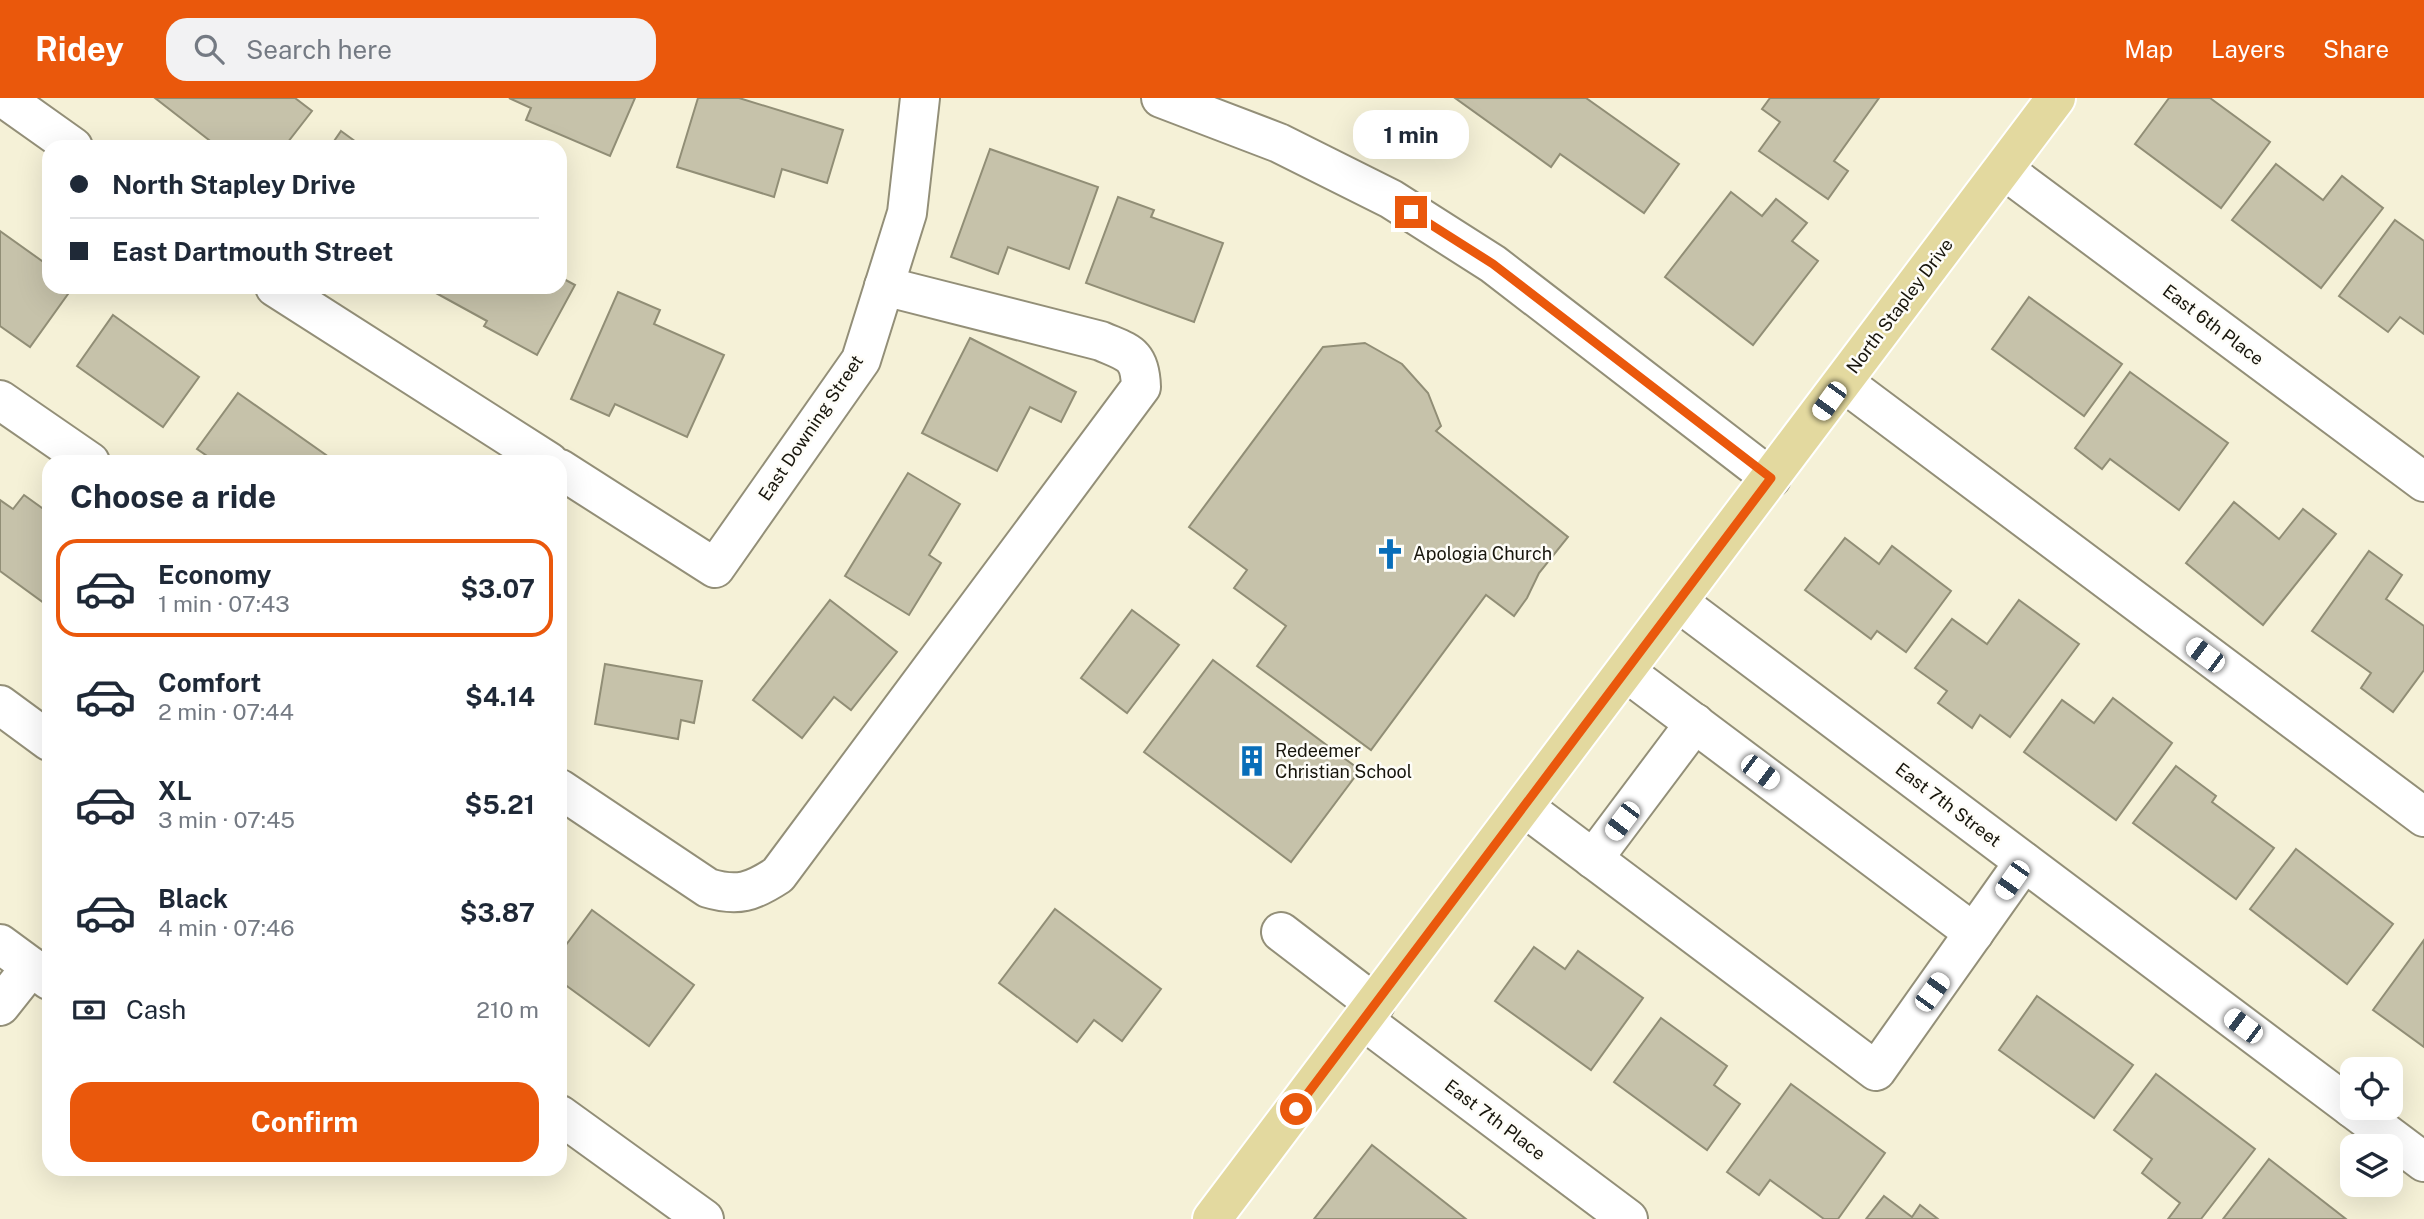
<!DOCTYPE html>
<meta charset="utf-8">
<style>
:root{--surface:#fff;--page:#f2f2f3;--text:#1f2937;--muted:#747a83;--line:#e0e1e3;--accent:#ea580c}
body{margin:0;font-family:"Public Sans",sans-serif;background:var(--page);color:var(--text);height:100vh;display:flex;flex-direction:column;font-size:26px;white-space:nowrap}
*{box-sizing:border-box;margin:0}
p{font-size:23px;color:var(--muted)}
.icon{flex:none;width:38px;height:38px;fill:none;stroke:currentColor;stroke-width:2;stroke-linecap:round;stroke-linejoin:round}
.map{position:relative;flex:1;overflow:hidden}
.side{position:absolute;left:42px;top:357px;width:525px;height:721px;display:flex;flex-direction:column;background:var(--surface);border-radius:21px;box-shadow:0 7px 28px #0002}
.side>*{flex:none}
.banner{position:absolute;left:42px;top:42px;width:525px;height:154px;border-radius:21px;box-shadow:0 7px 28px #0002;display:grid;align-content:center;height:154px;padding:0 28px;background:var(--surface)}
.tools{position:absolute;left:2340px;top:959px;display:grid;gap:14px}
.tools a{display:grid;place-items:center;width:63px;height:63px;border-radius:14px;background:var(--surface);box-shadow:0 7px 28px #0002;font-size:35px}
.end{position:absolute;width:32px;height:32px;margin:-16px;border:9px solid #ea580c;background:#fff;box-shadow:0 0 0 4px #fff}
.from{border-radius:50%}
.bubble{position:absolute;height:49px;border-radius:21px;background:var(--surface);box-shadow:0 7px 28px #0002;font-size:23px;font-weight:700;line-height:49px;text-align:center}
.car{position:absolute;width:21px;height:42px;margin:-21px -10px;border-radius:9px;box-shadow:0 0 5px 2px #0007;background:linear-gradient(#fff 24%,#345 0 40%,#fff 0 76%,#345 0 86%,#fff 0)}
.banner b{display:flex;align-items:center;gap:24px;height:66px;font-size:26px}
.banner b+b{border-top:2px solid var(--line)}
.banner i{width:18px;height:18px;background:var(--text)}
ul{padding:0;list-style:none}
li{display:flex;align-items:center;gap:21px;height:98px;margin:0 14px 10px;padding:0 14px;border:4px solid transparent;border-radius:21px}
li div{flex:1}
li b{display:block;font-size:26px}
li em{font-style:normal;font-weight:700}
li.selected{border-color:var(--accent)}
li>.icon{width:63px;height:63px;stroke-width:1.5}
h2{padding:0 28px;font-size:32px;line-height:84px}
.pay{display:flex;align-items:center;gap:18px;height:77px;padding:0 28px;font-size:26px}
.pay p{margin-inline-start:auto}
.cta{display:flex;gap:14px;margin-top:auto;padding:14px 28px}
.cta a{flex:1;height:80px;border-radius:21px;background:var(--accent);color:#fff;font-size:28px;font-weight:700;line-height:80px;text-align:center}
header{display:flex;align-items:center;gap:42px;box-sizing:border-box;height:98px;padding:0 35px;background:var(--accent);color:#fff}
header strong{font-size:33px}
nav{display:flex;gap:38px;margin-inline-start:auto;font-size:24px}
.search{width:490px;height:63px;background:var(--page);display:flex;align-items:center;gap:18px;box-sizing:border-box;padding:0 24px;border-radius:21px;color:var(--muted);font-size:26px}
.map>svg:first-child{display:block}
.building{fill:#c6c2aa;stroke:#918e76;stroke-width:2}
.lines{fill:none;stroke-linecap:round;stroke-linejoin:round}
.minor-casing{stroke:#938f78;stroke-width:42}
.major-casing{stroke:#fff;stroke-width:42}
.minor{stroke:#fff;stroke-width:38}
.major{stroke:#e3d99f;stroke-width:38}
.route{stroke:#ea580c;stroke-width:9}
.labels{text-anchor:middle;stroke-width:5;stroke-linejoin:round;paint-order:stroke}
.street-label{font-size:18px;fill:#17150c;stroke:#fefdf8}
.poi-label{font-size:18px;fill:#17150c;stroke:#fefdf8;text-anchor:start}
</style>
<header>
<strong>Ridey</strong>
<div class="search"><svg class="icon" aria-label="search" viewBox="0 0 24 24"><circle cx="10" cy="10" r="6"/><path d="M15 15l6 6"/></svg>Search here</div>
<nav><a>Map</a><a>Layers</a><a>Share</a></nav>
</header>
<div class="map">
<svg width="2424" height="1121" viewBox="0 0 2424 1121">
<rect width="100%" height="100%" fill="#f5f1d7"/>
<g class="building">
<path d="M155,0H295L312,13L284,49H218Z"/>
<path d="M509,0H635L610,58L526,22L531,10Z"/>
<path d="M698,0H739L843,32L827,85L782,71L774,99L677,69Z"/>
<path d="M1455,0H1586L1679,66L1644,115L1560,56L1551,69Z"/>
<path d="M1770,0H1879L1834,63L1848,73L1828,101L1759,53L1780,24L1762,11Z"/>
<path d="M2169,0H2210L2270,44L2221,110L2135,46Z"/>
<path d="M341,33L363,49H330Z"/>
<path d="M990,51L1098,89L1069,171L1008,149L998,176L951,159Z"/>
<path d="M2276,66L2323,102L2342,78L2383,110L2321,190L2232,122Z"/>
<path d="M1731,94L1762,118L1776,101L1807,125L1792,143L1818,163L1753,247L1665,179Z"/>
<path d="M1118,99L1154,112L1151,119L1223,145L1194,224L1086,185Z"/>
<path d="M2395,122L2424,143V236L2400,219L2388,234L2339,198Z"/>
<path d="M0,133L49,168V189H73L30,249L0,228Z"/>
<path d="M560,179L575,187L537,257L484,228L487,223L425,189H560Z"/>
<path d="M618,194L660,212L654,226L724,257L687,339L615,306L609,318L571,301Z"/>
<path d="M2029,199L2122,266L2084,318L1992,251Z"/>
<path d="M113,217L199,279L163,329L77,268Z"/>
<path d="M970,240L1076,294L1061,324L1030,309L997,373L922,335Z"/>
<path d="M1365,245L1402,266L1428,295L1441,328L1436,333L1568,439L1539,475L1527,500L1514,518L1486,497L1371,652L1257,568L1286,528L1234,490L1247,472L1189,429L1323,249Z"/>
<path d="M2130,274L2228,345L2179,412L2110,361L2102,371L2075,350Z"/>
<path d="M238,295L336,364H216L197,351Z"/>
<path d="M908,375L960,406L929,457L941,465L909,517L845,478Z"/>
<path d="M24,397L49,415V498L44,505L0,473V402L13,411Z"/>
<path d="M2234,404L2279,441L2303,411L2336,436L2263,527L2186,465Z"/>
<path d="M1845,440L1879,466L1892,448L1951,493L1906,554L1877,533L1871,541L1805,492Z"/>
<path d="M2369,453L2402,477L2386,501L2424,528V572L2393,614L2361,590L2371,575L2312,533Z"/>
<path d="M830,502L897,554L851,612L834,599L802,640L753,602Z"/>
<path d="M2019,502L2079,546L2010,639L1980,617L1972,630L1938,605L1947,593L1915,570L1952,521L1987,546Z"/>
<path d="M1132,512L1179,547L1127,615L1081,580Z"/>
<path d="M1213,562L1360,672L1291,764L1144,654Z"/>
<path d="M605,566L702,583L694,625L681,622L678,641L595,626Z"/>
<path d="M2113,600L2172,645L2116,722L2024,654L2062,602L2094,625Z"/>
<path d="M2176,668L2216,698L2212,704L2274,750L2236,801L2133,725Z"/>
<path d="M2296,751L2393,826L2347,886L2250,811Z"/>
<path d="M1055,811L1161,891L1122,943L1094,922L1077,944L999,885Z"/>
<path d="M592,812L694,887L649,948L560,883V855Z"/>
<path d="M2424,842V949L2373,912Z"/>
<path d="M1534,849L1565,871L1578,853L1643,900L1591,972L1495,903Z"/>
<path d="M2037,898L2133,967L2094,1020L1999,952Z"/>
<path d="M1661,920L1727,968L1714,987L1740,1006L1707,1052L1614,984Z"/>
<path d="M2156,976L2255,1051L2201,1121H2168L2180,1105L2142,1075L2152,1061L2114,1032Z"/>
<path d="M1791,986L1885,1055L1838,1121H1824L1770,1082L1759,1097L1727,1074Z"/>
<path d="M1372,1047L1466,1121H1314Z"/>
<path d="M2269,1061L2346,1121H2223Z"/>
<path d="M1884,1098L1912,1119L1920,1107L1938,1121H1866Z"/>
</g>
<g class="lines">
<defs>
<g id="minor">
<path d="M4,0L73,49"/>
<path d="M1161,0L1279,45L1391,101L1493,166L1771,380"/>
<path d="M2003,71L2424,384"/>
<path d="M275,189L549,364"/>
<path d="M1843,284L2424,719"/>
<path d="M0,302L90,364"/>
<path d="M560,371L715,470L861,262L907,115L920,0"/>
<path d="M1678,504L2352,1010"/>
<path d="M1626,574L1974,835"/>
<path d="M0,607L49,643"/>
<path d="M560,691L708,790C738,799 752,794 778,777L1141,289C1140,255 1128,255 1101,243L884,188"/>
<path d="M1524,709L1876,973L2024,764"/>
<path d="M1593,761L1695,625"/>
<path d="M1281,834L1375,906"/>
<path d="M0,846L49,882"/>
<path d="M0,908L31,869"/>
<path d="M1363,922L1628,1121"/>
<path d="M2352,1010L2424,1064"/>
<path d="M560,1017L704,1121"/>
</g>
<path id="major" d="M1212,1121L2056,0"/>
</defs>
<use href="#minor" class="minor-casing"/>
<use href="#major" class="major-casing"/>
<use href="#minor" class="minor"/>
<use href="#major" class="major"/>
</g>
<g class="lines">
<path class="route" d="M1296,1011L1771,380L1493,166L1411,114"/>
</g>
<defs>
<symbol id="church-bare" viewBox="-9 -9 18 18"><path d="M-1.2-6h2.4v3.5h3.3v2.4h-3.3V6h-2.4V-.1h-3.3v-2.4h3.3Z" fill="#086eb9" stroke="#fefdf8" stroke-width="2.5" paint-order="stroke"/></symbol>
<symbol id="building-bare" viewBox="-9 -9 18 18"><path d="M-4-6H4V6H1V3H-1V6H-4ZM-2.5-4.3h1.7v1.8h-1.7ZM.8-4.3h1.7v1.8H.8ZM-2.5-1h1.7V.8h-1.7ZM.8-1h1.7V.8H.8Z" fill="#086eb9" stroke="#fefdf8" stroke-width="2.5" paint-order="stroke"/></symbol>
</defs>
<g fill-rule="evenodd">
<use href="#church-bare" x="1368" y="434" width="44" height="44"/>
<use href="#building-bare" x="1230" y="641" width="44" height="44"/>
</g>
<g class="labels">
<g class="street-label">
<text transform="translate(1900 208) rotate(-53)" y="6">North Stapley Drive</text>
<text transform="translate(2213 227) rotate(37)" y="6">East 6th Place</text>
<text transform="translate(811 330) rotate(-56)" y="6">East Downing Street</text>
<text transform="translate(1948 707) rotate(37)" y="6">East 7th Street</text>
<text transform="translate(1495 1022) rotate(37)" y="6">East 7th Place</text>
</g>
<g class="poi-label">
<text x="1413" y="462">Apologia Church</text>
<text x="1275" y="659">Redeemer<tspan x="1275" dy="21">Christian School</tspan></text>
</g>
</g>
</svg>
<div class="tools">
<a><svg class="icon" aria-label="locate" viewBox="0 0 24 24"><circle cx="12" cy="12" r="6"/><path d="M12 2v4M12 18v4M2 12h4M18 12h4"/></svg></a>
<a><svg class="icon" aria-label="layers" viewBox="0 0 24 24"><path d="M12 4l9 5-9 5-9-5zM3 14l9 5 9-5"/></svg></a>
</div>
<i class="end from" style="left:1296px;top:1011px"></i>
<i class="end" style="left:1411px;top:114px"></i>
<div class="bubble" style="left:1353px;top:12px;width:116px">1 min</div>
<i class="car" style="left:1829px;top:303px;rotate:216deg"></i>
<i class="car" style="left:2205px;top:557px;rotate:307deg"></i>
<i class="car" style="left:1760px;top:674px;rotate:127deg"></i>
<i class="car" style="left:1622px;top:723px;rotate:217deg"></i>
<i class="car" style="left:2012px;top:782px;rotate:215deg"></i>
<i class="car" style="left:1932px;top:894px;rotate:36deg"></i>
<i class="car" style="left:2243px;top:928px;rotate:307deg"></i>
<div class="banner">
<b><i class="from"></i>North Stapley Drive</b>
<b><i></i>East Dartmouth Street</b>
</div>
<section class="side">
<h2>Choose a ride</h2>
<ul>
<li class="selected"><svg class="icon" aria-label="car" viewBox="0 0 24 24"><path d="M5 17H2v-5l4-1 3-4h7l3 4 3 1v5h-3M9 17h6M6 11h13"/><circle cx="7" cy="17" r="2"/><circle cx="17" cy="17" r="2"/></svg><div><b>Economy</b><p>1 min · 07:43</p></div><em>$3.07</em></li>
<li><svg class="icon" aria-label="car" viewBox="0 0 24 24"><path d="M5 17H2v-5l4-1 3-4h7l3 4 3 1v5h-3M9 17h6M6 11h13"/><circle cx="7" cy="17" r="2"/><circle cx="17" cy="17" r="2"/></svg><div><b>Comfort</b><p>2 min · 07:44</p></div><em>$4.14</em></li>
<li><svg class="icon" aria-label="car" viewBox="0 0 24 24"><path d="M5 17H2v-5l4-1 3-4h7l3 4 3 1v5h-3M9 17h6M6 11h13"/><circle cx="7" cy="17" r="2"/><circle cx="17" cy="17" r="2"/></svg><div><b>XL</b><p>3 min · 07:45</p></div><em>$5.21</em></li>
<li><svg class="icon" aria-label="car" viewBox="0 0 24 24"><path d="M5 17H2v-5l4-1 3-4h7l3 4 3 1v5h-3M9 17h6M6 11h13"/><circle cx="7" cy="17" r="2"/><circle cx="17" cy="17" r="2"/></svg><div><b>Black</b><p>4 min · 07:46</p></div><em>$3.87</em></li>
</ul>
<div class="pay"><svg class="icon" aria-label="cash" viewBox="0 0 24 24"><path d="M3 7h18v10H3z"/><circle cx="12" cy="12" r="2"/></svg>Cash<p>210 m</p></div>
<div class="cta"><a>Confirm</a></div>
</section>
</div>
